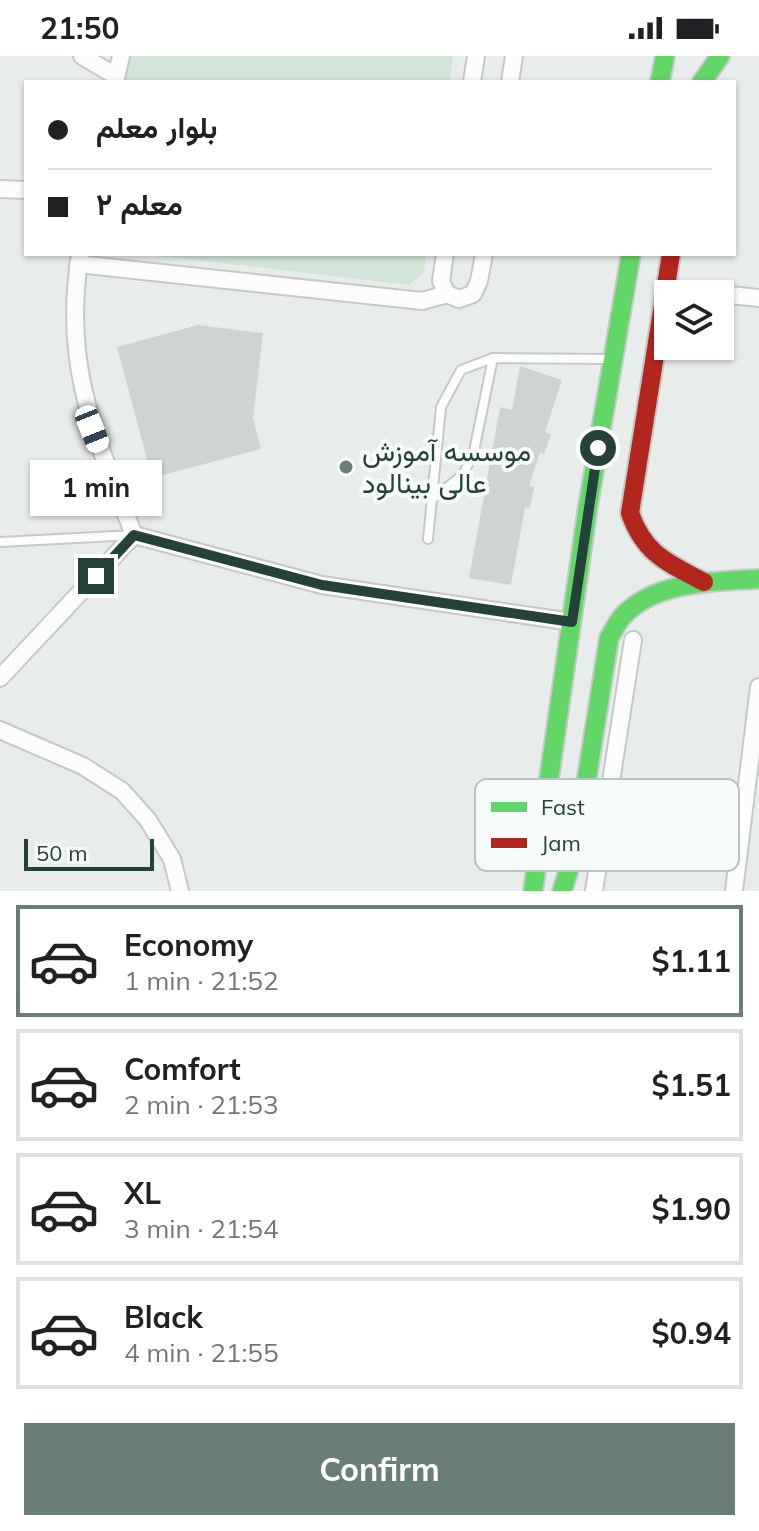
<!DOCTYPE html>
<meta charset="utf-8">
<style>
:root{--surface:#fff;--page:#f6f6f6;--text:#202124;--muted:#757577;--line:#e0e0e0;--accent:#697e78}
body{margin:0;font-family:Mulish,Vazirmatn,sans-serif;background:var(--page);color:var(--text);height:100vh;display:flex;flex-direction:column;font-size:30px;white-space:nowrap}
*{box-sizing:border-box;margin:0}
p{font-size:26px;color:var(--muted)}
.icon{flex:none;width:44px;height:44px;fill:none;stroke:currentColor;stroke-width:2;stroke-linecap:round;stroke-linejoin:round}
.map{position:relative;height:835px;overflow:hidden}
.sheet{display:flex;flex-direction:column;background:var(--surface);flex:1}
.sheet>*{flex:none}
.hud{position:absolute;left:24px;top:24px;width:712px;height:176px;border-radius:0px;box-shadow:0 2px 6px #0004;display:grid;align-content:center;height:176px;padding:0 24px;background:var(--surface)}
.buttons{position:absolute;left:654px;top:224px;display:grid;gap:16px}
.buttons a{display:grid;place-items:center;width:80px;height:80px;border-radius:0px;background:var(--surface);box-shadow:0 2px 6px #0004;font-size:40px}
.scale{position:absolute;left:24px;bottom:20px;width:130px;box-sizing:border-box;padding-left:8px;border:4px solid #24423a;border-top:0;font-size:22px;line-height:28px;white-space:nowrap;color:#24423a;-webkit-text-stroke:6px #f7fbf9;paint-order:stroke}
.end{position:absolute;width:36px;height:36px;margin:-18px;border:10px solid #24423a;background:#fff;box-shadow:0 0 0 4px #fff}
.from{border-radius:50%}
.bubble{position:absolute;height:56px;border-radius:0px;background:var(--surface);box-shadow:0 2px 6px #0004;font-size:26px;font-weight:700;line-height:56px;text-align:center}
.car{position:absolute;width:24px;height:48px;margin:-24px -12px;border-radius:10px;box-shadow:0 0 6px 2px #0007;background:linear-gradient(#fff 24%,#345 0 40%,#fff 0 76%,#345 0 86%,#fff 0)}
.hud b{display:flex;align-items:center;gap:28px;height:76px;font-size:30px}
.hud b+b{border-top:2px solid var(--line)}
.hud i{width:20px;height:20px;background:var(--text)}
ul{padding:14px 0 0;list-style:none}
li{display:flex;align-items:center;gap:24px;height:112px;margin:0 16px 12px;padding:0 8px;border:4px solid var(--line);border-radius:0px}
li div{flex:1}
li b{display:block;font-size:30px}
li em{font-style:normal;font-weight:700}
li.selected{border-color:var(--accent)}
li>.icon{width:72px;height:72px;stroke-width:1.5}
.action{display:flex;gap:16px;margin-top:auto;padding:16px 24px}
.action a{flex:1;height:92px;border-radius:0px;background:var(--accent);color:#fff;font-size:32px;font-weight:700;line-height:92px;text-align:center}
.status{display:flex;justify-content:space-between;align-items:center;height:56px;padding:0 40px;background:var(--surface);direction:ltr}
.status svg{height:22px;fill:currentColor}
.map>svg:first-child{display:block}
.green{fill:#d1e6d8}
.building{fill:#cfd4d2}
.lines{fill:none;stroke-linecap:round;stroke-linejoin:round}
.lane-casing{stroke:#c5cac8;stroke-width:12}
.street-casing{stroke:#c5cac8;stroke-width:20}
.fast-casing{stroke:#c3cbc8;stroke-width:22}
.jam-casing{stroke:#c3cbc8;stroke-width:22}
.lane{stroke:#fcfcfc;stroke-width:8}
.street{stroke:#fcfcfc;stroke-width:16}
.fast{stroke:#63d668;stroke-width:18}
.jam{stroke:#b3261e;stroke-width:18}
.route{stroke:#24423a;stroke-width:10}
.poi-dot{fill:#697e78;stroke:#f7fbf9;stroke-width:3}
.labels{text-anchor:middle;stroke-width:8;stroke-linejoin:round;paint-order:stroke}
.poi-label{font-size:28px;fill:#24423a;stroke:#f7fbf9;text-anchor:start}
.key{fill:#f7fbf9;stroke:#b8c4c0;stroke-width:2}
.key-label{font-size:22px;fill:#24423a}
</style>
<div class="status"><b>21:50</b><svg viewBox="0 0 49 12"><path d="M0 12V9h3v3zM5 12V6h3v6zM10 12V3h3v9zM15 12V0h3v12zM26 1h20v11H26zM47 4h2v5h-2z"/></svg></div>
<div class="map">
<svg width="759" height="835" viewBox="0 0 759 835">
<rect width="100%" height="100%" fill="#e8edeb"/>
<g class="green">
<path d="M129,0H453L450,26H124Z"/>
<path d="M145,198H426L424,216L409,229Z"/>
</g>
<g class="building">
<path d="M198,269L263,277L253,362L261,393L152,422L117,291Z"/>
<path d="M520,310L562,324L545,376L551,378L544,398L540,396L530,427V430L534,431L530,452L525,451L511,529L469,522L500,351L512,354Z"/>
</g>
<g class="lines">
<defs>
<g id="lane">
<path d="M432,443L463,419L474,395L493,302"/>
<path d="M428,483L441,351L461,314L493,302L612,303"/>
<path d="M0,486L134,479"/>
</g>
<g id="street">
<path d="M82,0L116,20"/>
<path d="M115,26L121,0"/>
<path d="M472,26L476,0"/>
<path d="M510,26L514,0"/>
<path d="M0,133L26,134"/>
<path d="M445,198L441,225L447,238L459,243L473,238L479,225L484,198"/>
<path d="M80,199C62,309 95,379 134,479"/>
<path d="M78,208L422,245L447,238"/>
<path d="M699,236L715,238"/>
<path d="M720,238L759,242"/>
<path d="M134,479L322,529L572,566"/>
<path d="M0,622L134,479"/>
<path d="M0,674L83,710L122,735L148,764L172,803L180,835"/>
<path d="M594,835L633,584"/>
<path d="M734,835L759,631"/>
</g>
<g id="fast">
<path d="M660,26L665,0"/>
<path d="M702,26L720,0"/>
<path d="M533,835L588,450L631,198"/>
<path d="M562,835L576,791L609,582C613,575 617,567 622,561C654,525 715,525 759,523"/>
</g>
<path id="jam" d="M671,198L630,457C644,498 668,507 704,526"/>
</defs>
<use href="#lane" class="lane-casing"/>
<use href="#street" class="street-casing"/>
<use href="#fast" class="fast-casing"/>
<use href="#jam" class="jam-casing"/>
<use href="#lane" class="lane"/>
<use href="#street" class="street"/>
<use href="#fast" class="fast"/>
<use href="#jam" class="jam"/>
</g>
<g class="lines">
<path class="route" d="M96,520L134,479L322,529L572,566L598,392"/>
</g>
<circle class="poi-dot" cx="346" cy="411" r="8"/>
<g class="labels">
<g class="poi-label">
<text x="362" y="405">موسسه آموزش<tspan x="362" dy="32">عالی بینالود</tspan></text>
</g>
</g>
<rect x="475" y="723" width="264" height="92" rx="12" class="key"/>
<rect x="491" y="746" width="36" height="10" fill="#63d668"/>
<rect x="491" y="782" width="36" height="10" fill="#b3261e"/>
<g class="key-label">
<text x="541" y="759">Fast</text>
<text x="541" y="795">Jam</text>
</g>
</svg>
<div class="buttons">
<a><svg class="icon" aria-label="layers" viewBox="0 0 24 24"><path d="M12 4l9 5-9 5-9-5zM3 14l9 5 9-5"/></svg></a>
</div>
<div class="scale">50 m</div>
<i class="end from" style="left:598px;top:392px"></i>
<i class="end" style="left:96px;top:520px"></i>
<div class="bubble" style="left:30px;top:404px;width:132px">1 min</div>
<i class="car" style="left:92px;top:373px;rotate:158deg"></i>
<div class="hud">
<b><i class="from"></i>بلوار معلم</b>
<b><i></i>معلم ۲</b>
</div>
</div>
<section class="sheet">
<ul>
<li class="selected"><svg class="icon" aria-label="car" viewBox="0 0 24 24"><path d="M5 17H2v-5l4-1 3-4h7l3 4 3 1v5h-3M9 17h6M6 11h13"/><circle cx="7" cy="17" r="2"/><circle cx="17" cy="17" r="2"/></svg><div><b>Economy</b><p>1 min · 21:52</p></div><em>$1.11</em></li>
<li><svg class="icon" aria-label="car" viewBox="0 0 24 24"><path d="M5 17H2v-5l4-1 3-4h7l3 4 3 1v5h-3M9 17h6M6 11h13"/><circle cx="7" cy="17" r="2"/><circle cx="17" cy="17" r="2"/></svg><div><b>Comfort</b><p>2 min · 21:53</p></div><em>$1.51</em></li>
<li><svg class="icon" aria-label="car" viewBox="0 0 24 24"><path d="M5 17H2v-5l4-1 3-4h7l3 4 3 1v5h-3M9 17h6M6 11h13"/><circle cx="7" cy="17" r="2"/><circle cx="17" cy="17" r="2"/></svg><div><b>XL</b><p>3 min · 21:54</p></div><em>$1.90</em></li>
<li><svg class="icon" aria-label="car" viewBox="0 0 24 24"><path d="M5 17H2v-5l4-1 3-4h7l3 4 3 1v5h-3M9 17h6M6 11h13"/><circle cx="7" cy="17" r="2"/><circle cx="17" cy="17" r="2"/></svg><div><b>Black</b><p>4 min · 21:55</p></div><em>$0.94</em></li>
</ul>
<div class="action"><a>Confirm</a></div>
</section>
